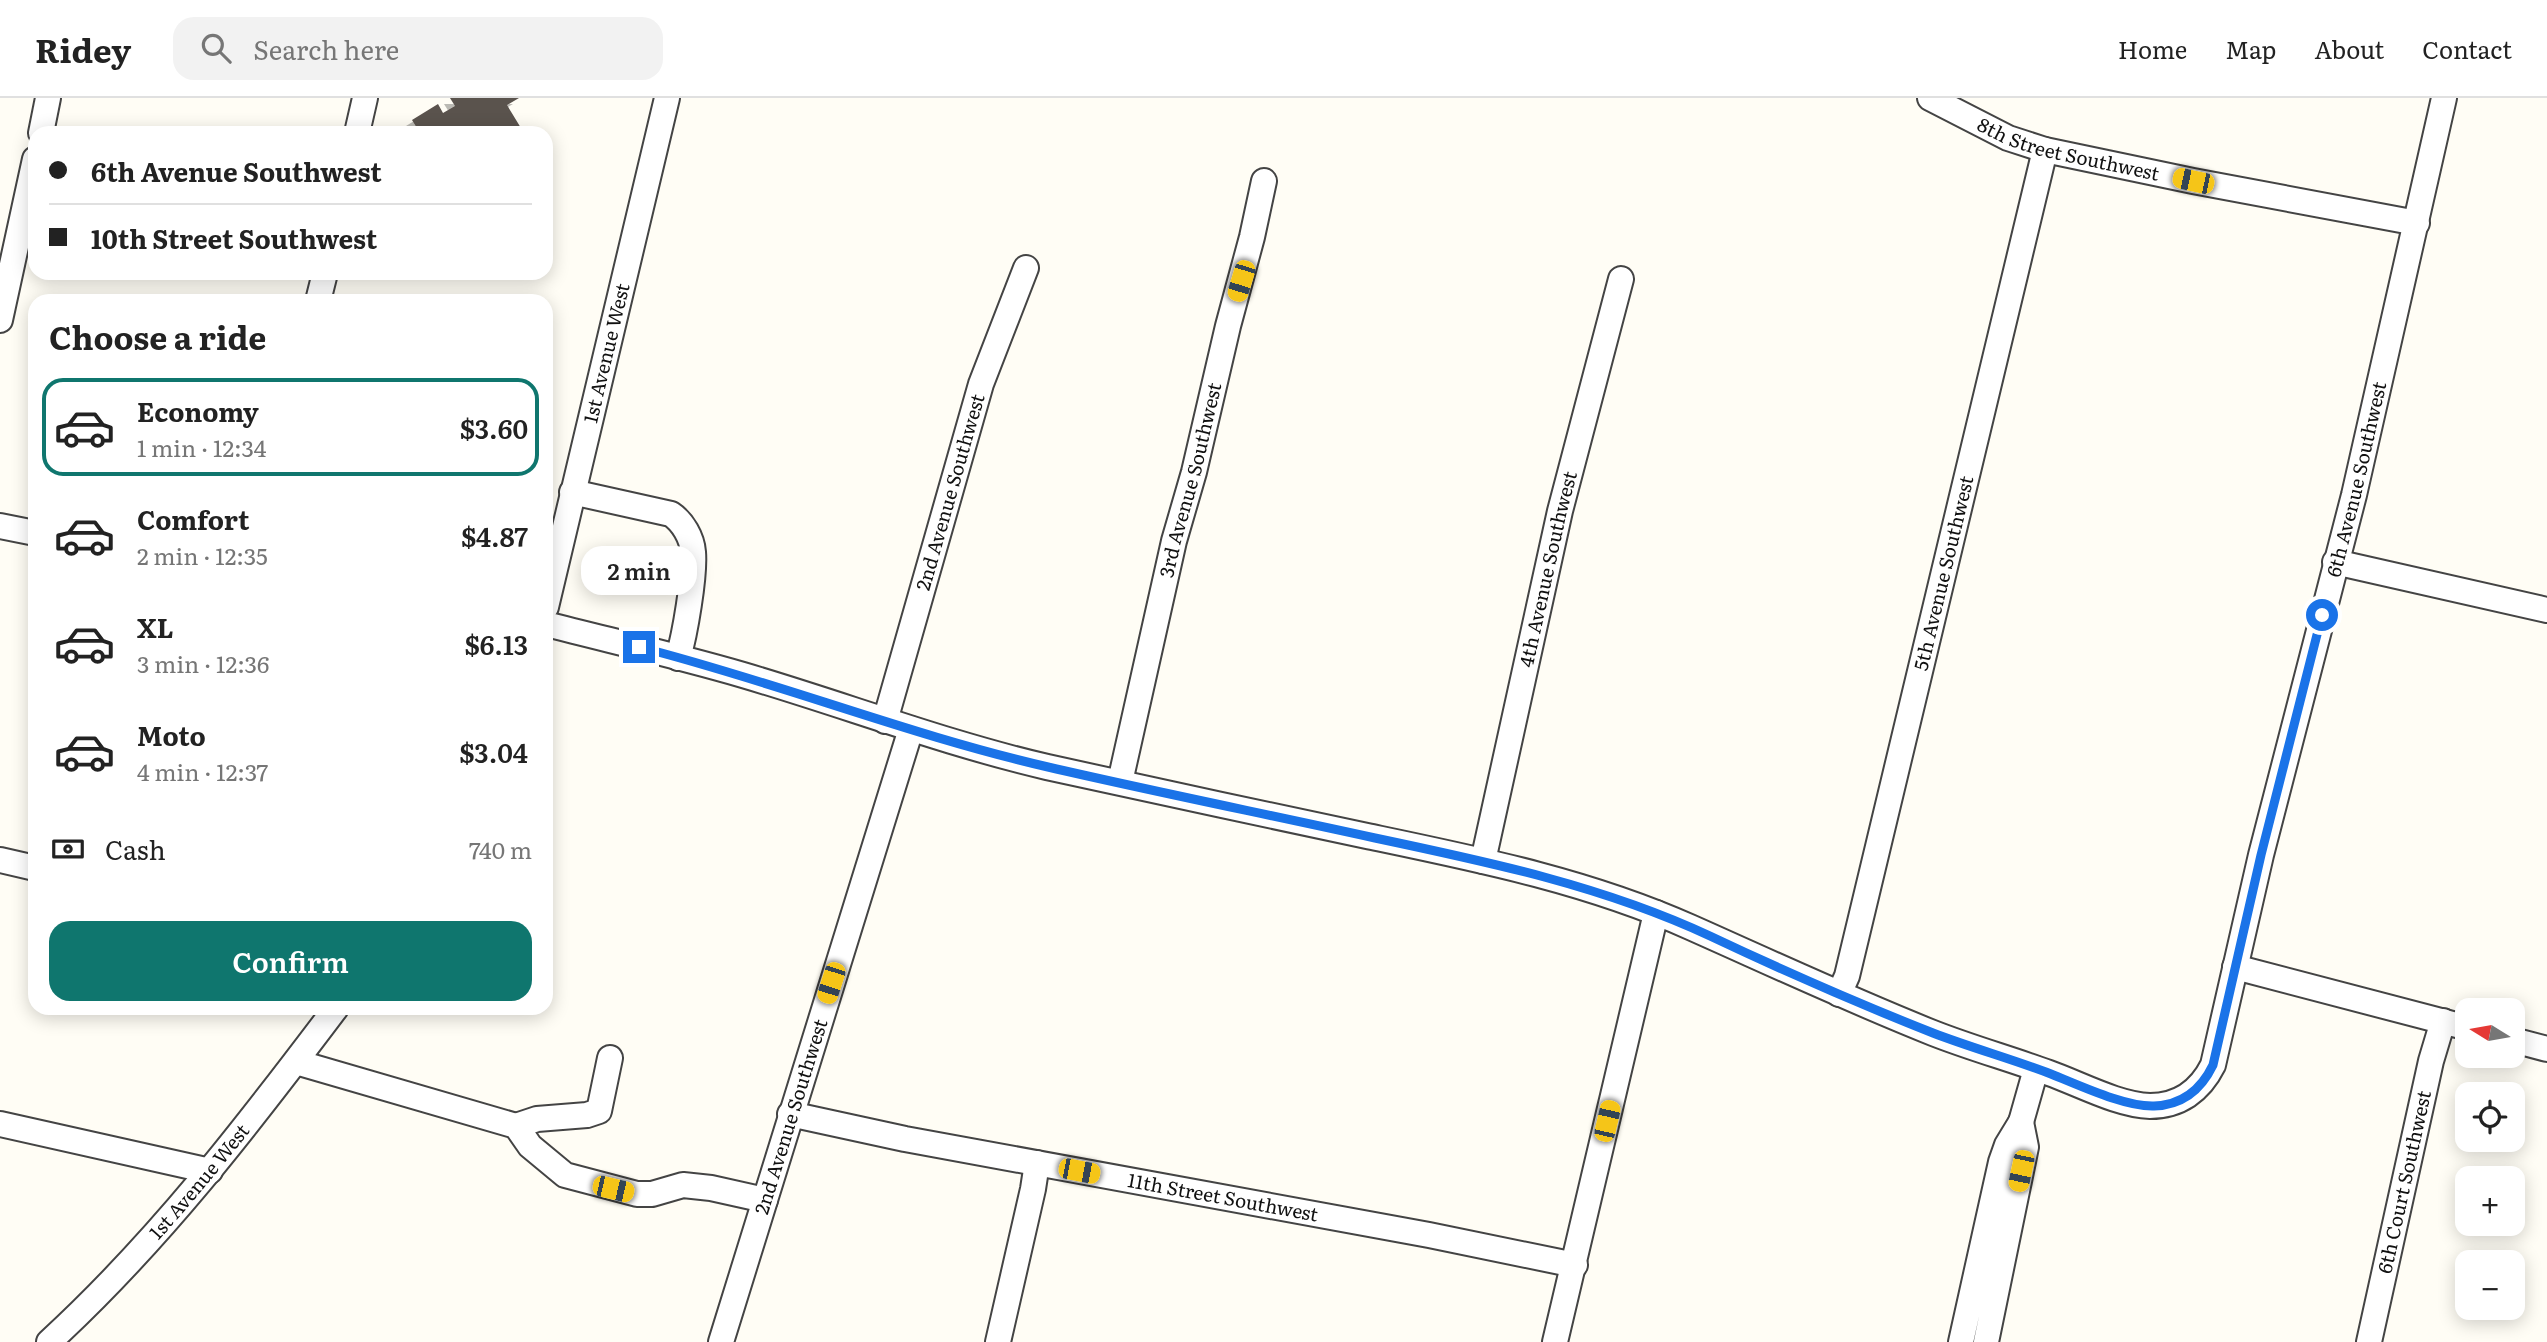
<!DOCTYPE html>
<meta charset="utf-8">
<style>
:root{--surface:#fff;--page:#f2f2f2;--text:#222;--muted:#767676;--line:#e0e0e0;--accent:#0f766e}
body{margin:0;font-family:Literata,serif;background:var(--page);color:var(--text);height:100vh;display:flex;flex-direction:column;font-size:26px;white-space:nowrap}
*{box-sizing:border-box;margin:0}
p{font-size:23px;color:var(--muted)}
.icon{flex:none;width:38px;height:38px;fill:none;stroke:currentColor;stroke-width:2;stroke-linecap:round;stroke-linejoin:round}
.map{position:relative;flex:1;overflow:hidden}
.details{position:absolute;left:28px;top:196px;width:525px;height:721px;display:flex;flex-direction:column;background:var(--surface);border-radius:21px;box-shadow:0 4px 18px #0003}
.details>*{flex:none}
.top-card{position:absolute;left:28px;top:28px;width:525px;height:154px;border-radius:21px;box-shadow:0 4px 18px #0003;display:grid;align-content:center;height:154px;padding:0 21px;background:var(--surface)}
.needle{width:46px;rotate:281deg}
.controls{position:absolute;left:2455px;top:900px;display:grid;gap:14px}
.controls a{display:grid;place-items:center;width:70px;height:70px;border-radius:14px;background:var(--surface);box-shadow:0 4px 18px #0003;font-size:35px}
.end{position:absolute;width:32px;height:32px;margin:-16px;border:9px solid #1a73e8;background:#fff;box-shadow:0 0 0 4px #fff}
.from{border-radius:50%}
.bubble{position:absolute;height:49px;border-radius:21px;background:var(--surface);box-shadow:0 4px 18px #0003;font-size:23px;font-weight:600;line-height:49px;text-align:center}
.car{position:absolute;width:21px;height:42px;margin:-21px -10px;border-radius:9px;box-shadow:0 0 5px 2px #0007;background:linear-gradient(#f5c518 24%,#345 0 40%,#f5c518 0 76%,#345 0 86%,#f5c518 0)}
.top-card b{display:flex;align-items:center;gap:24px;height:66px;font-size:26px}
.top-card b+b{border-top:2px solid var(--line)}
.top-card i{width:18px;height:18px;background:var(--text)}
ul{padding:0;list-style:none}
li{display:flex;align-items:center;gap:21px;height:98px;margin:0 14px 10px;padding:0 7px;border:4px solid transparent;border-radius:21px}
li div{flex:1}
li b{display:block;font-size:26px}
li em{font-style:normal;font-weight:600}
li.active{border-color:var(--accent)}
li>.icon{width:63px;height:63px;stroke-width:1.5}
h2{padding:0 21px;font-size:32px;line-height:84px}
.pay{display:flex;align-items:center;gap:18px;height:77px;padding:0 21px;font-size:26px}
.pay p{margin-inline-start:auto}
.cta{display:flex;gap:14px;margin-top:auto;padding:14px 21px}
.cta a{flex:1;height:80px;border-radius:21px;background:var(--accent);color:#fff;font-size:28px;font-weight:600;line-height:80px;text-align:center}
header{display:flex;align-items:center;gap:42px;box-sizing:border-box;height:98px;padding:0 35px;background:var(--surface);border-bottom:2px solid var(--line)}
header strong{font-size:33px}
nav{display:flex;gap:38px;margin-inline-start:auto;font-size:24px}
.search{width:490px;height:63px;background:var(--page);display:flex;align-items:center;gap:18px;box-sizing:border-box;padding:0 24px;border-radius:21px;color:var(--muted);font-size:26px}
.map>svg:first-child{display:block}
.building{fill:#5a524d;filter:url(#shadow)}
.lines{fill:none;stroke-linecap:round;stroke-linejoin:round}
.minor-casing{stroke:#444;stroke-width:28}
.minor{stroke:#fff;stroke-width:24}
.route{stroke:#1a73e8;stroke-width:9}
.labels{text-anchor:middle;stroke-width:7;stroke-linejoin:round;paint-order:stroke}
.street-label{font-size:19px;fill:#111;stroke:#fff}
</style>
<header>
<strong>Ridey</strong>
<div class="search"><svg class="icon" aria-label="search" viewBox="0 0 24 24"><circle cx="10" cy="10" r="6"/><path d="M15 15l6 6"/></svg>Search here</div>
<nav><a>Home</a><a>Map</a><a>About</a><a>Contact</a></nav>
</header>
<div class="map">
<svg width="2547" height="1244" viewBox="0 0 2547 1244">
<defs>
<filter id="shadow"><feDropShadow dx="-6" dy="6" stdDeviation="0" flood-color="#0004"/></filter>
</defs>
<rect width="100%" height="100%" fill="#fffdf5"/>
<path class="building" d="M450,0H519L507,7L524,35H420L412,22L438,6L443,15L455,8Z"/>
<g class="lines">
<defs>
<g id="minor">
<path id="s1" d="M1930,0L2008,40L2045,52L2193,83L2417,125"/>
<path d="M41,35L48,0"/>
<path d="M357,35L365,0"/>
<path d="M318,203L325,175"/>
<path d="M0,222L35,61"/>
<path d="M572,394L671,416C683,424 692,440 693,454C695,478 685,536 678,560"/>
<path d="M0,428L35,435"/>
<path d="M2335,464L2547,512"/>
<path id="s2" d="M546,509L667,0"/>
<path id="s3" d="M546,526C612,543 678,558 743,577C845,607 944,645 1047,669C1154,693 1260,715 1367,738C1477,761 1587,783 1690,829C1771,865 1850,902 1933,935C1971,950 2011,961 2049,975C2080,986 2118,1007 2150,1008C2179,1008 2200,993 2213,967L2261,757L2354,397L2444,0"/>
<path id="s4" d="M885,623L981,286L1026,170"/>
<path id="s5" d="M1120,684L1174,443L1194,374L1228,228L1252,139L1264,83"/>
<path d="M0,762L35,770"/>
<path id="s6" d="M1483,763L1560,413L1621,181"/>
<path d="M2235,869L2468,930"/>
<path id="s7" d="M1839,896L1847,878L2045,52"/>
<path d="M2513,942L2547,951"/>
<path d="M296,964L516,1028L530,1048L565,1077L637,1096H652L683,1087L711,1090L765,1102"/>
<path id="s8" d="M790,1016L905,1041L1429,1137L1575,1167"/>
<path d="M2021,1024L2036,971"/>
<path d="M0,1026L210,1073"/>
<path d="M516,1028L537,1021L587,1017L599,1013L610,960"/>
<path id="s9" d="M49,1244C158,1144 247,1028 336,910"/>
<path id="s10" d="M721,1244L911,631"/>
<path d="M998,1244L1033,1091L1037,1065"/>
<path d="M1555,1244L1656,815"/>
<path d="M1961,1244L2001,1064L2007,1047L2021,1024L2026,1049L1986,1244"/>
<path id="s11" d="M2369,1244L2431,963L2443,923"/>
</g>
</defs>
<use href="#minor" class="minor-casing"/>
<use href="#minor" class="minor"/>
</g>
<g class="lines">
<path class="route" d="M639,549C777,584 909,637 1048,669C1156,694 1266,716 1375,740C1489,764 1603,788 1710,838C1784,873 1857,905 1933,935C1972,950 2012,961 2051,976C2079,987 2125,1009 2154,1008C2182,1007 2201,992 2213,967L2261,757L2322,517"/>
</g>
<g class="labels">
<g class="street-label">
<text dy="7" stroke="none"><textPath href="#s1" startOffset="149">8th Street Southwest</textPath></text>
<text dy="7" stroke="none"><textPath href="#s2" startOffset="261">1st Avenue West</textPath></text>
<text dy="7" stroke="none"><textPath href="#s3" startOffset="2362">6th Avenue Southwest</textPath></text>
<text dy="7" stroke="none"><textPath href="#s5" startOffset="310">3rd Avenue Southwest</textPath></text>
<text dy="7" stroke="none"><textPath href="#s4" startOffset="238">2nd Avenue Southwest</textPath></text>
<text dy="7" stroke="none"><textPath href="#s6" startOffset="299">4th Avenue Southwest</textPath></text>
<text dy="7" stroke="none"><textPath href="#s7" startOffset="434">5th Avenue Southwest</textPath></text>
<text dy="7" stroke="none"><textPath href="#s10" startOffset="236">2nd Avenue Southwest</textPath></text>
<text dy="7" stroke="none"><textPath href="#s9" startOffset="220">1st Avenue West</textPath></text>
<text dy="7" stroke="none"><textPath href="#s11" startOffset="164">6th Court Southwest</textPath></text>
<text dy="7" stroke="none"><textPath href="#s8" startOffset="441">11th Street Southwest</textPath></text>
</g>
</g>
</svg>
<div class="controls">
<a><svg class="needle" viewBox="-14 -14 28 28"><path d="M0-13l5 13h-10z" fill="#e53935"/><path d="M0 13l5-13h-10z" fill="#767676"/></svg></a>
<a><svg class="icon" aria-label="locate" viewBox="0 0 24 24"><circle cx="12" cy="12" r="6"/><path d="M12 2v4M12 18v4M2 12h4M18 12h4"/></svg></a>
<a>+</a>
<a>−</a>
</div>
<i class="end from" style="left:2322px;top:517px"></i>
<i class="end" style="left:639px;top:549px"></i>
<div class="bubble" style="left:581px;top:448px;width:116px">2 min</div>
<i class="car" style="left:2193px;top:83px;rotate:282deg"></i>
<i class="car" style="left:1241px;top:183px;rotate:197deg"></i>
<i class="car" style="left:831px;top:885px;rotate:198deg"></i>
<i class="car" style="left:1607px;top:1023px;rotate:13deg"></i>
<i class="car" style="left:1079px;top:1073px;rotate:101deg"></i>
<i class="car" style="left:2021px;top:1073px;rotate:192deg"></i>
<i class="car" style="left:613px;top:1091px;rotate:103deg"></i>
<div class="top-card">
<b><i class="from"></i>6th Avenue Southwest</b>
<b><i></i>10th Street Southwest</b>
</div>
<section class="details">
<h2>Choose a ride</h2>
<ul>
<li class="active"><svg class="icon" aria-label="car" viewBox="0 0 24 24"><path d="M5 17H2v-5l4-1 3-4h7l3 4 3 1v5h-3M9 17h6M6 11h13"/><circle cx="7" cy="17" r="2"/><circle cx="17" cy="17" r="2"/></svg><div><b>Economy</b><p>1 min · 12:34</p></div><em>$3.60</em></li>
<li><svg class="icon" aria-label="car" viewBox="0 0 24 24"><path d="M5 17H2v-5l4-1 3-4h7l3 4 3 1v5h-3M9 17h6M6 11h13"/><circle cx="7" cy="17" r="2"/><circle cx="17" cy="17" r="2"/></svg><div><b>Comfort</b><p>2 min · 12:35</p></div><em>$4.87</em></li>
<li><svg class="icon" aria-label="car" viewBox="0 0 24 24"><path d="M5 17H2v-5l4-1 3-4h7l3 4 3 1v5h-3M9 17h6M6 11h13"/><circle cx="7" cy="17" r="2"/><circle cx="17" cy="17" r="2"/></svg><div><b>XL</b><p>3 min · 12:36</p></div><em>$6.13</em></li>
<li><svg class="icon" aria-label="car" viewBox="0 0 24 24"><path d="M5 17H2v-5l4-1 3-4h7l3 4 3 1v5h-3M9 17h6M6 11h13"/><circle cx="7" cy="17" r="2"/><circle cx="17" cy="17" r="2"/></svg><div><b>Moto</b><p>4 min · 12:37</p></div><em>$3.04</em></li>
</ul>
<div class="pay"><svg class="icon" aria-label="cash" viewBox="0 0 24 24"><path d="M3 7h18v10H3z"/><circle cx="12" cy="12" r="2"/></svg>Cash<p>740 m</p></div>
<div class="cta"><a>Confirm</a></div>
</section>
</div>
